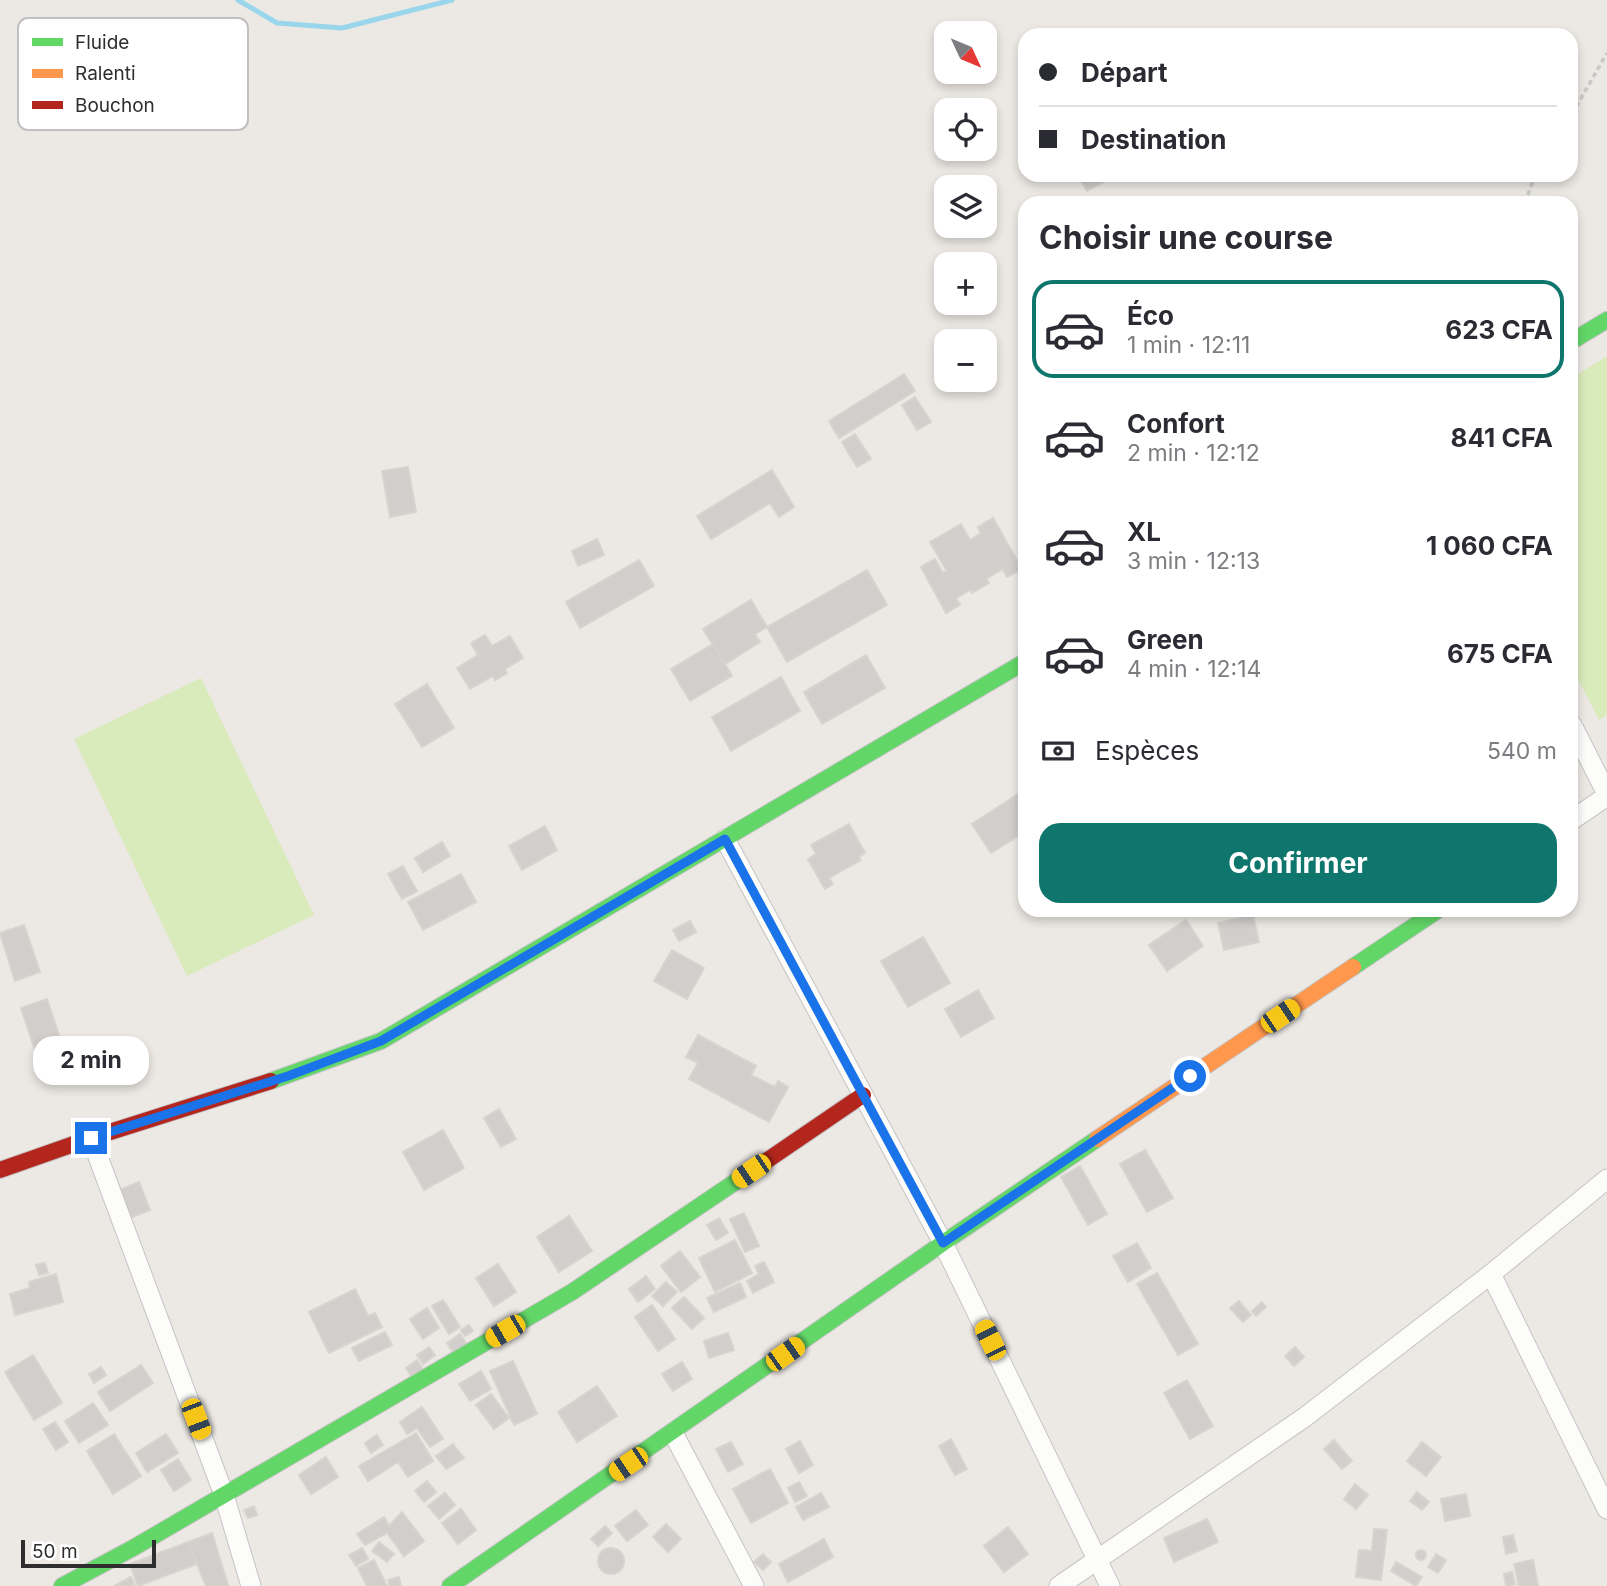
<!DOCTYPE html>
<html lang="fr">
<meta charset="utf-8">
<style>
:root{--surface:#fff;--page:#f2f2f3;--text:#2b2b33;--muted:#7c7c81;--line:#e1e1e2;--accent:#0f766e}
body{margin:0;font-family:Inter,sans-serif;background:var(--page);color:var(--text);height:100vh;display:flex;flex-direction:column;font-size:26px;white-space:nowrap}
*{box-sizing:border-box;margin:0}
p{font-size:23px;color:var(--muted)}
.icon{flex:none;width:38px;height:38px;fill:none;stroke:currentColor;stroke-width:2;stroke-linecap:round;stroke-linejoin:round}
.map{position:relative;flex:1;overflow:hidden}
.panel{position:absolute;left:1018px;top:196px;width:560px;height:721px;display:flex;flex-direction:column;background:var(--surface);border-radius:21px;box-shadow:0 4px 10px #0003}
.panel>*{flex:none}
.top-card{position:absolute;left:1018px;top:28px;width:560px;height:154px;border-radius:21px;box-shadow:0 4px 10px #0003;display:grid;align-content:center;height:154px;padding:0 21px;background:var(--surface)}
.needle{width:46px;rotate:134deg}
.buttons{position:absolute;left:934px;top:21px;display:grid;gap:14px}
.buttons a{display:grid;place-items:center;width:63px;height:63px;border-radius:14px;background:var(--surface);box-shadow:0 4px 10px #0003;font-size:35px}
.scale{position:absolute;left:21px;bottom:18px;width:135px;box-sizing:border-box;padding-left:7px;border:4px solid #2e2e2e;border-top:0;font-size:19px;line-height:24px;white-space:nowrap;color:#2e2e2e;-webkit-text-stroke:5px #fff;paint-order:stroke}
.end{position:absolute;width:32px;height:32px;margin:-16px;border:9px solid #1a73e8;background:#fff;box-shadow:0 0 0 4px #fff}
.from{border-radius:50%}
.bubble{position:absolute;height:49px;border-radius:21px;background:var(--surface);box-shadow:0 4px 10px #0003;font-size:23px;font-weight:700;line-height:49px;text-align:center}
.car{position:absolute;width:21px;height:42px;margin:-21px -10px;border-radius:9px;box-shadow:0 0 5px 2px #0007;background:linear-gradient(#f5c518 24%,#345 0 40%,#f5c518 0 76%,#345 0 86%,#f5c518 0)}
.top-card b{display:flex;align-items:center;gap:24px;height:66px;font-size:26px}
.top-card b+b{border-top:2px solid var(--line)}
.top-card i{width:18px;height:18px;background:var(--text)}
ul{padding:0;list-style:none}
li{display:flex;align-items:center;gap:21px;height:98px;margin:0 14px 10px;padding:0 7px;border:4px solid transparent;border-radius:21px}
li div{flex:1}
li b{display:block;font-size:26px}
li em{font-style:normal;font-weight:700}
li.current{border-color:var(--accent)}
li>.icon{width:63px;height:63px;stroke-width:1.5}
h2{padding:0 21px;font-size:32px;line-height:84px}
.pay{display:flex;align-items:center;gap:18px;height:77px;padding:0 21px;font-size:26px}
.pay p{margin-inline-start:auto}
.primary-button{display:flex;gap:14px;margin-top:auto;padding:14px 21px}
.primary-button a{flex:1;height:80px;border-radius:21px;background:var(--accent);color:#fff;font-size:28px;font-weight:700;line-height:80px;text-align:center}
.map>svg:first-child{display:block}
.pitch{fill:#d9eabb}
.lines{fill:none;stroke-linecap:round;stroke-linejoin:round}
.stream{stroke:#99d6ec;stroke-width:5}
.building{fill:#d1cecb;stroke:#d7d4d0;stroke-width:2}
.street-casing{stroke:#c5c4c5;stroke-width:21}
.fast-casing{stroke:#c5c4c5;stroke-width:18}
.slow-casing{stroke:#c5c4c5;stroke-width:18}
.jam-casing{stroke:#c5c4c5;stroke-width:18}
.path{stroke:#c9c9c8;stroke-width:3.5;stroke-dasharray:5 3.5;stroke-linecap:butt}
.street{stroke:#fcfcfb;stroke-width:19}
.fast{stroke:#63d668;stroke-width:16}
.slow{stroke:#ff974d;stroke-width:16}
.jam{stroke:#b3261e;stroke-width:16}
.route{stroke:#1a73e8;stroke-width:9}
.key{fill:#fff;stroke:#c0c0c0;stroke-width:2}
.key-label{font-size:19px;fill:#2e2e2e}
</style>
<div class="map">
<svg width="1607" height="1586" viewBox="0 0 1607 1586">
<rect width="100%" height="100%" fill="#ece8e4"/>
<g class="pitch">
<path d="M1607,356V715L1599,720L1572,667V378Z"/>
<path d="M201,678L314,915L187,976L74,739Z"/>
</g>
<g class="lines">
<path class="stream" d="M238,0L277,23L342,28L452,0"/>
</g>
<g class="building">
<path d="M1026,119V134L1019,123Z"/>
<path d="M1078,175H1107L1109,179L1087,191Z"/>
<path d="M904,374L915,391L839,438L829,421Z"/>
<path d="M915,397L931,422L917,430L902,405Z"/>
<path d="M855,434L871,459L857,467L842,442Z"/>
<path d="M408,467L416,512L390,517L382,471Z"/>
<path d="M772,470L794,507L779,517L770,503L711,539L697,516Z"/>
<path d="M993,518L1022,569L1007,577L1003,569L986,579L989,583L972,593L970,590L956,598L960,605L946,613L921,567L935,559L943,573L947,571L930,542L961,524L970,540L981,533L978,527Z"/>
<path d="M597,539L604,555L578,566L572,551Z"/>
<path d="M639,560L654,586L580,628L566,602Z"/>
<path d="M867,570L887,605L787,662L767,627Z"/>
<path d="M751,600L767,627L755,634L760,642L725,664L703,629Z"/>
<path d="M485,635L492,646L510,636L523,658L505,669L507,673L495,680L493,676L470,689L457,668L478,655L471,643Z"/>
<path d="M713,644L732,676L690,701L671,669Z"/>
<path d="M866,655L885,688L822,724L804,692Z"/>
<path d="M781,677L800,711L731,751L712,717Z"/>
<path d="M427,684L454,728L422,747L395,704Z"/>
<path d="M1018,794L1026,805V831L991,853L972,824Z"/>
<path d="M849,824L865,853L859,857L861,860L829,878L833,884L825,889L808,859L816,854L811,845Z"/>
<path d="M545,826L557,850L522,870L509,846Z"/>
<path d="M442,842L450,856L423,872L415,858Z"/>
<path d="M403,866L417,891L402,899L388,874Z"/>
<path d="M461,874L476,902L423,930L408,902Z"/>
<path d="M1253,915L1259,942L1224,950L1218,923Z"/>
<path d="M1186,920L1203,946L1167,971L1149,945Z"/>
<path d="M690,921L696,932L679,941L673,930Z"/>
<path d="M24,925L40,972L15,981L0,933Z"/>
<path d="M923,937L950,983L908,1007L881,961Z"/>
<path d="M672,950L704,968L687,999L654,981Z"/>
<path d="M978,990L994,1018L961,1037L945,1009Z"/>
<path d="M47,999L70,1068L44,1077L21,1008Z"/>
<path d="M698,1035L756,1066L751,1075L775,1087L778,1081L788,1087L769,1122L689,1079L698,1063L686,1057Z"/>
<path d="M499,1109L516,1139L501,1147L484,1118Z"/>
<path d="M443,1130L464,1168L424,1190L403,1152Z"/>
<path d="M1145,1150L1173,1198L1147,1212L1120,1164Z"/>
<path d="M1080,1166L1107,1214L1088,1225L1061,1177Z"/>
<path d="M139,1182L150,1210L130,1218L119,1190Z"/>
<path d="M744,1213L759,1246L745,1252L730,1219Z"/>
<path d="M569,1216L592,1251L559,1272L537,1237Z"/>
<path d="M719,1218L728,1233L716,1240L707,1225Z"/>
<path d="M735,1240L752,1273L715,1292L699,1258Z"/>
<path d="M1137,1243L1151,1268L1128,1282L1113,1256Z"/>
<path d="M680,1251L700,1277L681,1292L661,1266Z"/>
<path d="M764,1262L774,1282L753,1293L747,1281L759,1274L755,1266Z"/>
<path d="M45,1263L48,1273L39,1275L36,1265Z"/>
<path d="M498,1264L516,1292L494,1306L476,1278Z"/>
<path d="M1157,1273L1198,1344L1178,1355L1137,1284Z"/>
<path d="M56,1274L63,1302L15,1315L10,1294L30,1288L29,1282Z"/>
<path d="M646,1276L655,1289L638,1302L629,1289Z"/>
<path d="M666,1282L677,1292L663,1306L652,1296Z"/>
<path d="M740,1283L746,1297L714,1312L707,1298Z"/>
<path d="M355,1289L368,1316L375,1313L382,1327L329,1353L309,1312Z"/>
<path d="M684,1297L704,1318L692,1329L672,1308Z"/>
<path d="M443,1300L460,1327L449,1334L432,1306Z"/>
<path d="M1239,1301L1251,1315L1243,1322L1230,1308Z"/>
<path d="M1262,1302L1266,1307L1256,1316L1252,1311Z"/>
<path d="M652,1305L675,1339L658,1351L635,1317Z"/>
<path d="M427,1308L439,1328L423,1339L410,1319Z"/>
<path d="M469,1325L473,1331L465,1336L461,1330Z"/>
<path d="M385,1332L392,1345L359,1361L352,1348Z"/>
<path d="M728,1333L734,1350L709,1358L704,1341Z"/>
<path d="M460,1334L468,1346L455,1355L447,1343Z"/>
<path d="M429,1347L435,1355L423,1364L417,1355Z"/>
<path d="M1295,1347L1304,1357L1294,1366L1285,1356Z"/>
<path d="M33,1355L62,1403L34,1420L5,1372Z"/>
<path d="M417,1360L426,1374L415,1382L406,1368Z"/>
<path d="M513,1361L537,1414L514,1425L490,1371Z"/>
<path d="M682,1362L692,1379L673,1391L662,1374Z"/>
<path d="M141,1365L153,1383L110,1411L98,1392Z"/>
<path d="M101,1367L106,1375L94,1383L89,1374Z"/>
<path d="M481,1371L491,1389L470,1401L459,1384Z"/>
<path d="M1187,1380L1213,1426L1190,1439L1164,1393Z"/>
<path d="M597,1386L617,1416L577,1442L558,1412Z"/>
<path d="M491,1394L509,1418L494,1429L476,1405Z"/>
<path d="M93,1403L108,1425L79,1443L65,1421Z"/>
<path d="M422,1407L443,1439L430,1447L417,1428L407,1434L400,1422Z"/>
<path d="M55,1422L68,1442L56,1450L43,1429Z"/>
<path d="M416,1433L433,1461L408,1477L398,1462L368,1481L359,1466Z"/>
<path d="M114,1434L141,1476L113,1494L87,1451Z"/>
<path d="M166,1434L178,1453L147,1472L136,1453Z"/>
<path d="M377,1435L383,1445L371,1453L365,1443Z"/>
<path d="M951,1439L967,1469L955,1475L939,1446Z"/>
<path d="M1334,1440L1352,1461L1342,1469L1324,1449Z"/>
<path d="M800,1441L813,1465L799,1473L786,1449Z"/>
<path d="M731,1442L743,1464L728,1472L716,1449Z"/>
<path d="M1422,1442L1441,1457L1426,1476L1407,1461Z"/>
<path d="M453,1444L464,1458L446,1469L436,1456Z"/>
<path d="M326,1457L338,1477L311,1494L299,1475Z"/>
<path d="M178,1459L191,1480L174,1491L161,1470Z"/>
<path d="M770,1469L788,1503L751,1523L733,1489Z"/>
<path d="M427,1481L436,1492L424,1502L415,1491Z"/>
<path d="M799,1482L807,1496L795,1502L788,1488Z"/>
<path d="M1355,1484L1368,1495L1356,1509L1344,1499Z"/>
<path d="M1417,1492L1429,1502L1422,1510L1410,1501Z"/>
<path d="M445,1493L455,1505L439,1519L428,1506Z"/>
<path d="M821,1493L829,1507L803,1520L796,1507Z"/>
<path d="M1466,1494L1470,1516L1445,1521L1441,1499Z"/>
<path d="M254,1506L257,1515L248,1518L244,1510Z"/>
<path d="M461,1509L476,1530L458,1544L442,1523Z"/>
<path d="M636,1510L648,1525L627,1541L615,1526Z"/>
<path d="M402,1512L424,1541L404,1556L387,1533L365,1545L357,1534L384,1517L389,1526Z"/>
<path d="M1207,1519L1218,1542L1174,1562L1164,1538Z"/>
<path d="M666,1524L681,1539L668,1552L653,1537Z"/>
<path d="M605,1526L612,1533L598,1546L591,1539Z"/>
<path d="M1008,1527L1028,1554L1004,1572L984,1546Z"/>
<path d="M1374,1529L1387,1530L1381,1580L1356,1577L1359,1550L1372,1551Z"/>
<path d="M212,1533L228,1585L227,1586H206L188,1542Z"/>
<path d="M1513,1535L1517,1551L1506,1554L1503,1537Z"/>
<path d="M824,1539L833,1557L788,1582L779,1564Z"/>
<path d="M188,1542L197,1564L138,1586L130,1564Z"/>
<path d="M379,1542L394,1554L387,1562L372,1551Z"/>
<path d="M362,1548L368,1559L356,1566L349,1555Z"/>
<circle cx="611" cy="1561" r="13"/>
<circle cx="1421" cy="1555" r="5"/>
<path d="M763,1554L771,1562L763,1570L754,1562Z"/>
<path d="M1436,1554L1446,1560L1438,1573L1428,1567Z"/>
<path d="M374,1560L387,1586H367L358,1568Z"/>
<path d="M1533,1560L1538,1586H1519L1514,1564Z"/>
<path d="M1396,1562L1422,1577L1416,1586L1391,1571Z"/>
<path d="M1512,1572L1515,1584L1506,1586L1504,1574Z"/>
<path d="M131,1577L135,1586H114Z"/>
<path d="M399,1577L401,1586H390L388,1580Z"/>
</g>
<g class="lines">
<defs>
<g id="street">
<path d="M1572,725L1607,794"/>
<path d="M1572,820L1607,796"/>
<path d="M725,839L943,1243L1110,1586"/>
<path d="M91,1138L224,1495L251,1586"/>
<path d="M1491,1274L1607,1509"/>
<path d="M673,1433L754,1586"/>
<path d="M1059,1586L1305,1417L1491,1274L1607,1179"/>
</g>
<g id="fast">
<path d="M1572,341L1607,320"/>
<path d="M1353,967L1438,910"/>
<path d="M271,1081L381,1041L1026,661"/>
<path d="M62,1586L133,1548L572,1292L750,1172"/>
<path d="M450,1586L943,1243L1097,1139"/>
</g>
<path id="slow" d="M1097,1139L1353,967"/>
<g id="jam">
<path d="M0,1170L91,1138L271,1081"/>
<path d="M750,1172L863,1095"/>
</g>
</defs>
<use href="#street" class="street-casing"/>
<use href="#fast" class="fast-casing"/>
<use href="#slow" class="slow-casing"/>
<use href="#jam" class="jam-casing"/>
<g class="path">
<path d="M1572,114L1607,53"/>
<path d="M1525,203L1535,175"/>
</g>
<use href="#street" class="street"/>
<use href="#fast" class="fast"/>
<use href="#slow" class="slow"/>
<use href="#jam" class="jam"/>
</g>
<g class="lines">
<path class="route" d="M91,1138L288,1076L381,1041L725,839L943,1243L1190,1076"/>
</g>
<rect x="18" y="18" width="230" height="112" rx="10" class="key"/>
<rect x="32" y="38" width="31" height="8" fill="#63d668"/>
<rect x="32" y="69" width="31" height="9" fill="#ff974d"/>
<rect x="32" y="101" width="31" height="8" fill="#b3261e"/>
<g class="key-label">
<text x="75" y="49">Fluide</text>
<text x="75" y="80">Ralenti</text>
<text x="75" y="112">Bouchon</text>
</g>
</svg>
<div class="buttons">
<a><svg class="needle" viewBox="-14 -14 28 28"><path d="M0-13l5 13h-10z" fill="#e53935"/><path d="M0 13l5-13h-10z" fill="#7c7c81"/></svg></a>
<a><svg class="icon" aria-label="locate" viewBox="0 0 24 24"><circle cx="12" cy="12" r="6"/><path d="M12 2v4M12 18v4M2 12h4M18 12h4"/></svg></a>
<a><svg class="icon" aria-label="layers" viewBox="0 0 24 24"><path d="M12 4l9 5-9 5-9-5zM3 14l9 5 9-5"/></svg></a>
<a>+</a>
<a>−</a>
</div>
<div class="scale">50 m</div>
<i class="end from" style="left:1190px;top:1076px"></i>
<i class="end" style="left:91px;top:1138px"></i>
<div class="bubble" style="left:33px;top:1036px;width:116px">2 min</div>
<i class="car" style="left:1280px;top:1016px;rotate:56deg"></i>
<i class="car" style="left:751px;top:1171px;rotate:236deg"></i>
<i class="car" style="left:505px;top:1331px;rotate:240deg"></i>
<i class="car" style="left:990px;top:1340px;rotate:334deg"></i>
<i class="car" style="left:785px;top:1354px;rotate:55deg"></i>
<i class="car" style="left:196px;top:1419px;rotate:159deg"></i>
<i class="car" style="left:628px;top:1464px;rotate:236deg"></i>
<div class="top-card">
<b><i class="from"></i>Départ</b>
<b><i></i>Destination</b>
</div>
<section class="panel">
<h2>Choisir une course</h2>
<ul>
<li class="current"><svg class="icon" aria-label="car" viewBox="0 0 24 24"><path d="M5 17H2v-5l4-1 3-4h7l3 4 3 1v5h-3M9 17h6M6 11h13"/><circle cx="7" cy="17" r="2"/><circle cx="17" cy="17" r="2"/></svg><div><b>Éco</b><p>1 min · 12:11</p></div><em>623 CFA</em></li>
<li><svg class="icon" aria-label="car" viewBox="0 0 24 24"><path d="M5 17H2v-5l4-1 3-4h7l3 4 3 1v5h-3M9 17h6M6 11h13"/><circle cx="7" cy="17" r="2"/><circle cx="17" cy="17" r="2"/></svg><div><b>Confort</b><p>2 min · 12:12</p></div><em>841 CFA</em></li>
<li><svg class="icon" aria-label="car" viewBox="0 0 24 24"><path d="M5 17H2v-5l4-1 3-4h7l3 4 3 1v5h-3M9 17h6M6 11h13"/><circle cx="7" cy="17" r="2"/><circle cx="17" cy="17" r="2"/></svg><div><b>XL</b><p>3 min · 12:13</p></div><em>1 060 CFA</em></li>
<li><svg class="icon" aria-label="car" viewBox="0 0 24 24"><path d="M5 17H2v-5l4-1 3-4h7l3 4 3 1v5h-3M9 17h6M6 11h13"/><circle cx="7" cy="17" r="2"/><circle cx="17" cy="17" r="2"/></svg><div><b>Green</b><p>4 min · 12:14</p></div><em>675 CFA</em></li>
</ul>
<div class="pay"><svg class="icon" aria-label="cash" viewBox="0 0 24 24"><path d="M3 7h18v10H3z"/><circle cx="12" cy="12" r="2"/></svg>Espèces<p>540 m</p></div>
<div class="primary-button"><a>Confirmer</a></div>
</section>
</div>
